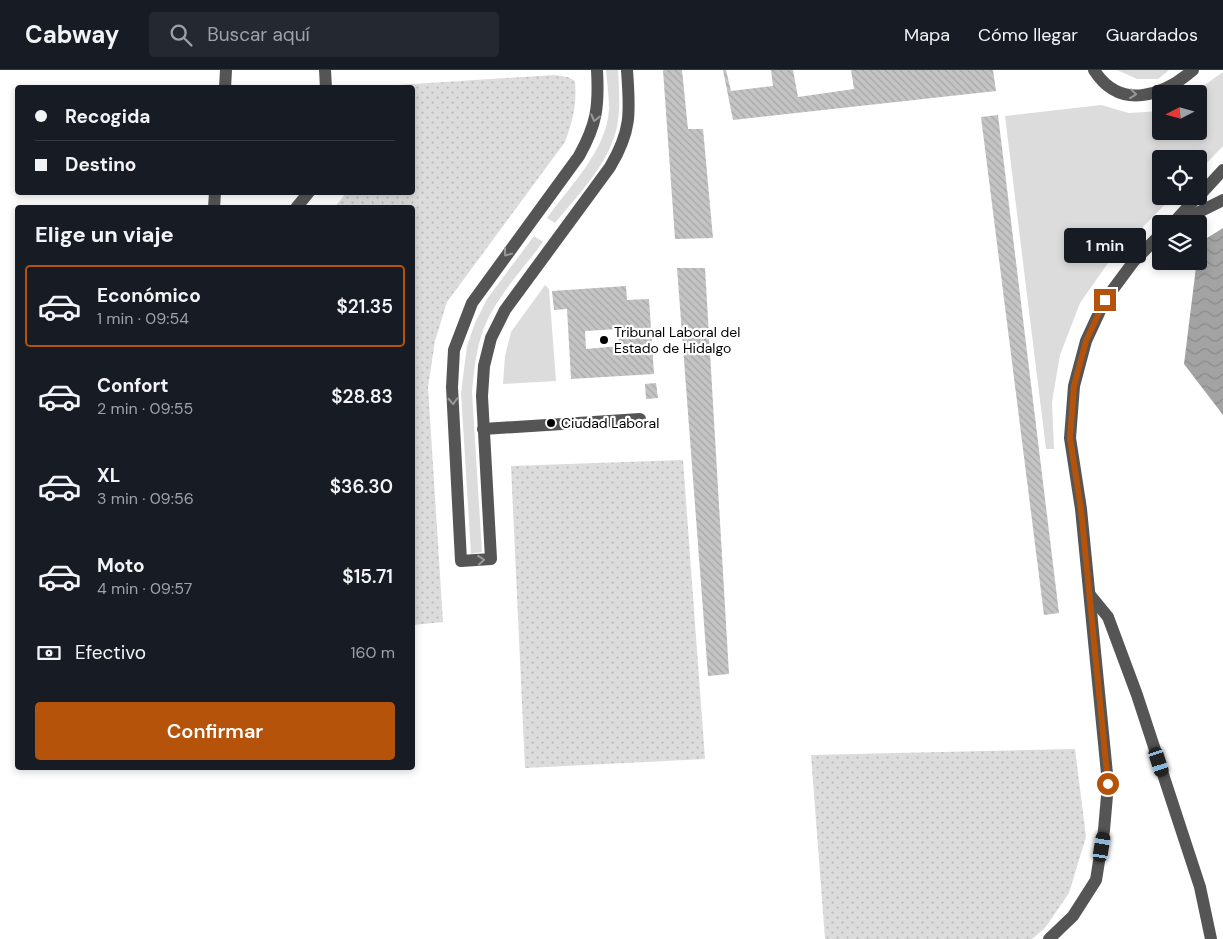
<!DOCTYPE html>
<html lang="es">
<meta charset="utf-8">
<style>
:root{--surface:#171b24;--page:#242831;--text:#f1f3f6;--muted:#9ea1a6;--line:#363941;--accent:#b45309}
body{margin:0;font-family:"DM Sans",sans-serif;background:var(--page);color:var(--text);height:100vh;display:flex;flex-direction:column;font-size:19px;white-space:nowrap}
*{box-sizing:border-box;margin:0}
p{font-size:16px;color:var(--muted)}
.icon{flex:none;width:28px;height:28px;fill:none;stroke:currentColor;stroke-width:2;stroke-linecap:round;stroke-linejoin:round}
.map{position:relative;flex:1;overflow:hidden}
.side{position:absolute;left:15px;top:135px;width:400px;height:565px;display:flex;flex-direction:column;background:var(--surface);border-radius:5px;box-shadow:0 2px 8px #0003}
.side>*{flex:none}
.top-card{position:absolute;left:15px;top:15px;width:400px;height:110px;border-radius:5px;box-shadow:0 2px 8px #0003;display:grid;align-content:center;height:110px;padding:0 20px;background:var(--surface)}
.needle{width:32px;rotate:264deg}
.fabs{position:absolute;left:1152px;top:15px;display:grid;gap:10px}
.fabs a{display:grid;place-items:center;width:55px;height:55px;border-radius:5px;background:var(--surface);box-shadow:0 2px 8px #0003;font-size:25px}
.end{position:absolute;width:22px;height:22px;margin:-11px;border:6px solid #b45309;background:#fff;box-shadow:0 0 0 2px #fff}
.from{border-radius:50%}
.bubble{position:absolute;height:35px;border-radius:5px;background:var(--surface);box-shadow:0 2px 8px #0003;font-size:16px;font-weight:600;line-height:35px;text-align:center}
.car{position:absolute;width:15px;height:30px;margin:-15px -8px;border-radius:6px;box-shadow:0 0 4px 1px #0007;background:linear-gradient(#222 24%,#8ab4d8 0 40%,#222 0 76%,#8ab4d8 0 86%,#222 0)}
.top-card b{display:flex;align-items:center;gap:18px;height:48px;font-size:19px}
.top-card b+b{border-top:1px solid var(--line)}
.top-card i{width:12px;height:12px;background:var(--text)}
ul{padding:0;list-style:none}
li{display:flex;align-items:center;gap:15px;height:82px;margin:0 10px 8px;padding:0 10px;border:2px solid transparent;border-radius:5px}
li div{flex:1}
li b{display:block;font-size:19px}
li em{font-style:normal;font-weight:600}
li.on{border-color:var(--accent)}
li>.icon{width:45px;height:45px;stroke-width:1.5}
h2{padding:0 20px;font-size:22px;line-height:60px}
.pay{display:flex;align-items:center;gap:12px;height:55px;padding:0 20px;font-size:19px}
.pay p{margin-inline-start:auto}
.cta{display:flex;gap:10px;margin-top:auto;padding:10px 20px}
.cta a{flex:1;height:58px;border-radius:5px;background:var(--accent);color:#fff;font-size:20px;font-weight:600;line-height:58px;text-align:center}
header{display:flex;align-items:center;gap:30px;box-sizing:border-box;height:70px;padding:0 25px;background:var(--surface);border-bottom:1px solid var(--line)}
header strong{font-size:24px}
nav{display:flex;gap:28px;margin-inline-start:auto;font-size:18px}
.search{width:350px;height:45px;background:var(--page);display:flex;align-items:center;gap:12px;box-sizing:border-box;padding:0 18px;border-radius:5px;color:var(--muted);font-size:19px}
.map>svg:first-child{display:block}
.grass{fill:url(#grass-dots)}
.garden{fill:#dcdcdc}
.water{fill:url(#water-waves)}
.building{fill:url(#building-back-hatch);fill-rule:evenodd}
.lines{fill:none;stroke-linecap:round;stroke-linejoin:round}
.minor{stroke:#555;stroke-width:12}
.oneway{stroke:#999}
.route{stroke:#b45309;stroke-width:6}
.poi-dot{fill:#000;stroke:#fff;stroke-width:2}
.labels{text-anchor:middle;stroke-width:4.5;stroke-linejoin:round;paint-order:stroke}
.poi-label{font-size:14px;fill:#000;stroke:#fff;text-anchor:start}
</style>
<header>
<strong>Cabway</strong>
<div class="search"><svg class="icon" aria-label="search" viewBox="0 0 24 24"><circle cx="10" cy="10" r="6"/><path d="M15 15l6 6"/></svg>Buscar aquí</div>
<nav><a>Mapa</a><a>Cómo llegar</a><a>Guardados</a></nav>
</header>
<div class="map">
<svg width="1223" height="869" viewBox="0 0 1223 869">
<defs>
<pattern id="grass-dots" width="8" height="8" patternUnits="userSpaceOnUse" patternTransform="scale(1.25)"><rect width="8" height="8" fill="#dcdcdc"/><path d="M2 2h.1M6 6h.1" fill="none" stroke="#bbb" stroke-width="1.8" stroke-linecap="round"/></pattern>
<pattern id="water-waves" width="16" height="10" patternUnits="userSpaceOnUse" patternTransform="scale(1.25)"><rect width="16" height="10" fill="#a3a3a3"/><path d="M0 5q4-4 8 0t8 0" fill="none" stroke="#8b8b8b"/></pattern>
<pattern id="building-back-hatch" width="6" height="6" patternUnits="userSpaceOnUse" patternTransform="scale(1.25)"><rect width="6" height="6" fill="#c4c4c4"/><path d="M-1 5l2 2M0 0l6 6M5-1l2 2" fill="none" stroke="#a7a7a7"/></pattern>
</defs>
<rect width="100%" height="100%" fill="#fff"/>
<g class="grass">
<path d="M554,5L568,7L575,11C577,33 573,51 565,72L447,232L435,271L428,317L443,552L413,555L412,138L335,137L346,123L412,122V18L367,17Z"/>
<path d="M683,390L705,689L525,698L511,396Z"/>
<path d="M1075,679L1086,767L1069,823L1045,858L1032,869H825L811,685Z"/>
</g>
<g class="garden">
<path d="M606,0H618C619,20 621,41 616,61C607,96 577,126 555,153L547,148C570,116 607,80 609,39C609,26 607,13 606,0Z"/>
<path d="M1117,0H1169L1158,9H1137Z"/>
<path d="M1223,2V76L1199,101V89H1161V126H1173L1108,193L1080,233L1060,285L1052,332L1054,379H1046L1005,46L1101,35L1129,43L1161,41V61H1199V24H1192Z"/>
<path d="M534,166L543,172C523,199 496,227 484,258C476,278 474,301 472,322L482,482L471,484L461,323L467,276L475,253L487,229Z"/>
<path d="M545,215L549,219L556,311L503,314L505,286L511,262Z"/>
</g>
<path class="water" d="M1223,158V345L1184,294L1199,173Z"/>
<g class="building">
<path d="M663,0H682L688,59H703L713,168L675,169Z"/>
<path d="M723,0H726L731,21L773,16L771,0H793L798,27L854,19L851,0H993L996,21L733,50Z"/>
<path d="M998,45L1059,543L1044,545L981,47Z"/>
<path d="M677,198H705L729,604L708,606Z"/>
<path d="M626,216L627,230L649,229L654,304L571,309L567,239L554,240L552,221ZM618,259L619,276L586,279L585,261Z"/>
<path d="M656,313L658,328L646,329L645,314Z"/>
</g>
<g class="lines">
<g class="minor">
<path d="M325,0L326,18"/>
<path d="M597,0C599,36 597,54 579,86L472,233L454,280L452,317L461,491L491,489L482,326L484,296L491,268L505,240L610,97C632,60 630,42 627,0"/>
<path d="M1094,0C1120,41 1163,26 1193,0"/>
<path d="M225,18L226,0"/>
<path d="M1199,126L1223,100"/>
<path d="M214,138L215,122"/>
<path d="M296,138L309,122"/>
<path d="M1176,150L1198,126"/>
<path d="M1175,154L1223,130"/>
<path d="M483,359L640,349"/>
<path d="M1090,525L1108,547L1137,625L1200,817L1211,869"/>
<path d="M1049,869L1073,846L1096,810L1104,760L1108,714L1081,439L1070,368L1074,316L1086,271L1105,230L1134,191L1161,164"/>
</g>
</g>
<defs><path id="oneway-chevron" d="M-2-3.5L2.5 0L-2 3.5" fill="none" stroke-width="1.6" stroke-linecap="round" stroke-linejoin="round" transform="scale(1.25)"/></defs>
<g class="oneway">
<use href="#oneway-chevron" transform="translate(1133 24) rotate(6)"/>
<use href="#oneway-chevron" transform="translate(595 48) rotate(104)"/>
<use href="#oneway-chevron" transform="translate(507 183) rotate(127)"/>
<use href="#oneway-chevron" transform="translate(453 331) rotate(87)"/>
<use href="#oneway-chevron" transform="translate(481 490) rotate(-5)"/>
</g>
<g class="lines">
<path class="route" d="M1105,230L1086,271L1074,316L1070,368L1081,439L1108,714"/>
</g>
<g class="poi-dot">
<circle cx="604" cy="270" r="5"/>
<circle cx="551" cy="353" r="5"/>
</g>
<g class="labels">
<g class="poi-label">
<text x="614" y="267">Tribunal Laboral del<tspan x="614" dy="16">Estado de Hidalgo</tspan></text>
<text x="561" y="358">Ciudad Laboral</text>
</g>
</g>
</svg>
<div class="fabs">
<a><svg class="needle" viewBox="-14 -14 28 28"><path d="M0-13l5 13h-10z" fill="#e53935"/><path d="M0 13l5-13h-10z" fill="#9ea1a6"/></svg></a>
<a><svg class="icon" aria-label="locate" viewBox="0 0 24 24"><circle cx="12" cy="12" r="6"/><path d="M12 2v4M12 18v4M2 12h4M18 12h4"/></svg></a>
<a><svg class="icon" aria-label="layers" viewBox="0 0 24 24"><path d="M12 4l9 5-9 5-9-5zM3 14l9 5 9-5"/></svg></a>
</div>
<i class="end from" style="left:1108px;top:714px"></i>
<i class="end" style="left:1105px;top:230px"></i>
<div class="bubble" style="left:1064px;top:158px;width:82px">1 min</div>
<i class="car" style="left:1159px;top:692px;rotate:162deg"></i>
<i class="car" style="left:1102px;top:777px;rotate:9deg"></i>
<div class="top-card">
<b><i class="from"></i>Recogida</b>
<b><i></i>Destino</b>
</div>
<section class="side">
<h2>Elige un viaje</h2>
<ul>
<li class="on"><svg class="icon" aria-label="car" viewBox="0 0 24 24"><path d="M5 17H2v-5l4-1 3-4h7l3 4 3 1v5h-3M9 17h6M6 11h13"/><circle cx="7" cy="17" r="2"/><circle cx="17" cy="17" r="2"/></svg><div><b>Económico</b><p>1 min · 09:54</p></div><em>$21.35</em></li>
<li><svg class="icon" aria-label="car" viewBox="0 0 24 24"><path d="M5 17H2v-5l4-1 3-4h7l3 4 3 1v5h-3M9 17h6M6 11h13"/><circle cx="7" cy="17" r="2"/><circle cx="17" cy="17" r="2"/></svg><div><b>Confort</b><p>2 min · 09:55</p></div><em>$28.83</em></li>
<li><svg class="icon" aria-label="car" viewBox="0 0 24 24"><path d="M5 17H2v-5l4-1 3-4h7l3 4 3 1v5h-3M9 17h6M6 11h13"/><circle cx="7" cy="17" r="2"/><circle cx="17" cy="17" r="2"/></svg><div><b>XL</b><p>3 min · 09:56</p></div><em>$36.30</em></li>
<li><svg class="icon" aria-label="car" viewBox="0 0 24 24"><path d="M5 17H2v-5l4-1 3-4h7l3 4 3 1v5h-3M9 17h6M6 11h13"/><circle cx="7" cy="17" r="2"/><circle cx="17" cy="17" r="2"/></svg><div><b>Moto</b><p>4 min · 09:57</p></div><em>$15.71</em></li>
</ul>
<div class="pay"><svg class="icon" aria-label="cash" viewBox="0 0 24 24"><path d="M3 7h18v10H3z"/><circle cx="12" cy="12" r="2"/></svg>Efectivo<p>160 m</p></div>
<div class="cta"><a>Confirmar</a></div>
</section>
</div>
